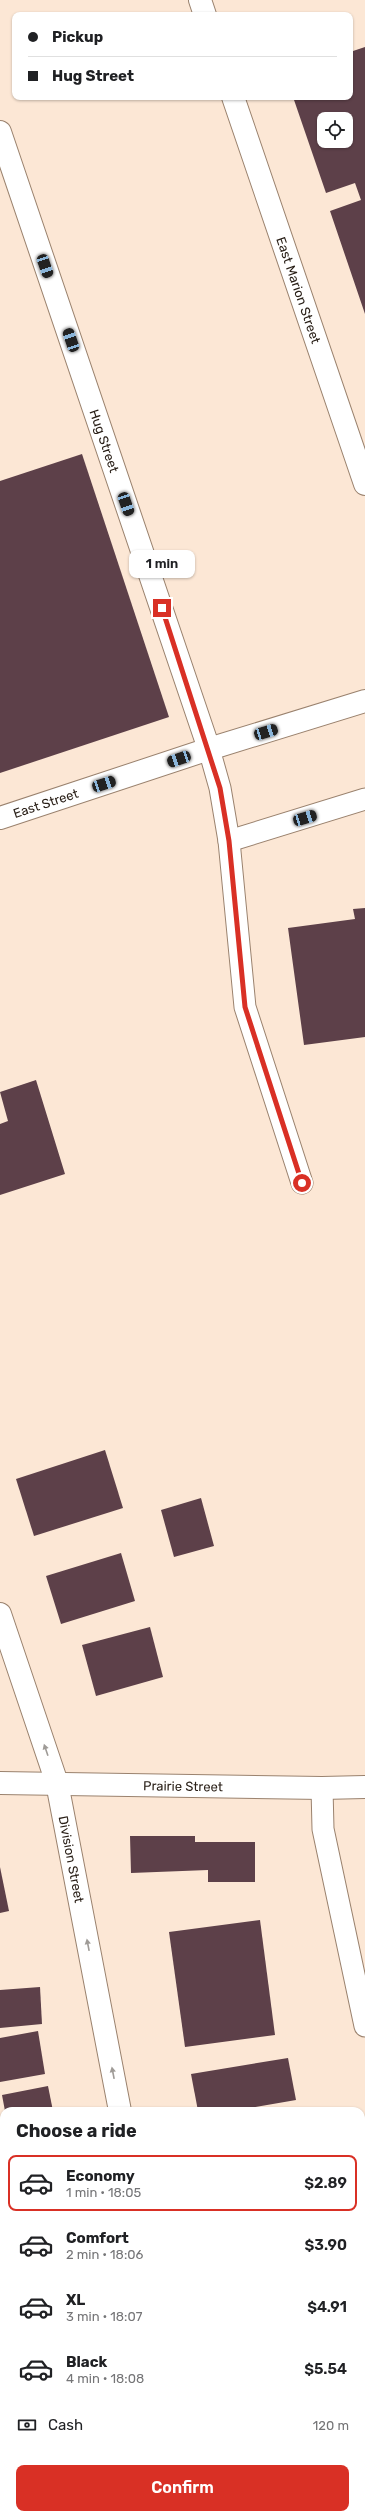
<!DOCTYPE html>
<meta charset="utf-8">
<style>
:root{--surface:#fff;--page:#f2f2f2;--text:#202124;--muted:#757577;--line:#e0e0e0;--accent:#d93025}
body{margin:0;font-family:Rubik,sans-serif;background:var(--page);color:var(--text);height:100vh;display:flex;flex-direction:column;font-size:15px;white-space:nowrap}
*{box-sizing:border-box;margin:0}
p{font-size:13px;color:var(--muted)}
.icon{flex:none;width:22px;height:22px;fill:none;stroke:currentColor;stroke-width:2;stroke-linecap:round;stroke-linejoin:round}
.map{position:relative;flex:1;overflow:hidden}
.side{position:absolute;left:0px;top:2107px;width:365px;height:412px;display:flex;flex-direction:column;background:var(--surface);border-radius:12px 12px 0 0;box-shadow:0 1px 3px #0004}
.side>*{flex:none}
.top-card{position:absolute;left:12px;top:12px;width:341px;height:88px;border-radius:8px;box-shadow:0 1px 3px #0004;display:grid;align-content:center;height:88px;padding:0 16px;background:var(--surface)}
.controls{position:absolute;left:317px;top:112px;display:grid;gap:8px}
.controls a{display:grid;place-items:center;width:36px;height:36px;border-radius:8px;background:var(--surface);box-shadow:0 1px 3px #0004;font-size:20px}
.end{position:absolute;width:18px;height:18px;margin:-9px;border:5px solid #d93025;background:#fff;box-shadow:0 0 0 2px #fff}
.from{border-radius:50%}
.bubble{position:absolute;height:28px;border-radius:8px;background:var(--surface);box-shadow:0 1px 3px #0004;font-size:13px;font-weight:600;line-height:28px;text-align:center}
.car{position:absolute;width:12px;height:24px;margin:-12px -6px;border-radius:5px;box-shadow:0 0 3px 1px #0007;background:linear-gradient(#222 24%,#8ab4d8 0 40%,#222 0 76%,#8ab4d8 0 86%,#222 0)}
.top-card b{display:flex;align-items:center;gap:14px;height:38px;font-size:15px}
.top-card b+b{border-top:1px solid var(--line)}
.top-card i{width:10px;height:10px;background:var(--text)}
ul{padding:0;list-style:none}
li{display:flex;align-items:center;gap:12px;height:56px;margin:0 8px 6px;padding:0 8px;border:2px solid transparent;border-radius:8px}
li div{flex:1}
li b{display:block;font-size:15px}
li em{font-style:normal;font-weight:600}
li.active{border-color:var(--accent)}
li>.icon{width:36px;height:36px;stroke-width:1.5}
h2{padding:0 16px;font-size:18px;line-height:48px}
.pay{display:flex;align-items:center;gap:10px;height:44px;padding:0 16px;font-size:15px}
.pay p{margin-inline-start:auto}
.cta{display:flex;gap:8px;margin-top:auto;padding:8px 16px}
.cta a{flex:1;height:46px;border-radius:8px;background:var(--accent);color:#fff;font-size:16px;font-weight:600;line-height:46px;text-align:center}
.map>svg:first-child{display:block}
.building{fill:#5d4049;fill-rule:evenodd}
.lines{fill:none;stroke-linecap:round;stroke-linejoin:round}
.service-casing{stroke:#9a826e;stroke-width:23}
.minor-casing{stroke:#9a826e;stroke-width:24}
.tertiary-casing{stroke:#9a826e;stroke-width:24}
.secondary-casing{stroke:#9a826e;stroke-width:24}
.service{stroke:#fff;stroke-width:21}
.minor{stroke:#fff;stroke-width:22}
.tertiary{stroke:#fff;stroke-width:22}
.secondary{stroke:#fff;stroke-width:22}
.oneway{fill:#9f9b97}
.route{stroke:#d93025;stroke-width:5}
.labels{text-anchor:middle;stroke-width:4;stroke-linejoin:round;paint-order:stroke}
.street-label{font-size:13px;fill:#2a2018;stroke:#fdf8f3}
</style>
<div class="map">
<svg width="365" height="2519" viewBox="0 0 365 2519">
<rect width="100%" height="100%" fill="#fce7d5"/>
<g class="building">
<path d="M365,47V314L330,211L361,200L355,183L326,193L293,97H350V52ZM324,119H346V141H324Z"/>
<path d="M82,454L169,717L0,773V481Z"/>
<path d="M365,908V1037L304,1045L288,928L355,919L353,909Z"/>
<path d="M36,1080L65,1174L0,1195V1124L8,1121L0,1092Z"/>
<path d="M105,1450L123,1508L34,1536L16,1479Z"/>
<path d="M201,1498L214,1546L174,1557L161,1510Z"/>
<path d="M121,1553L135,1601L61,1624L46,1576Z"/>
<path d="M150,1627L163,1677L96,1696L82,1645Z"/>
<path d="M130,1836H195V1842H255V1882H208V1870L131,1873Z"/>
<path d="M0,1867L9,1911L0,1913Z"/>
<path d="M260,1920L275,2035L185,2047L169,1932Z"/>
<path d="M40,1987L42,2024L0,2028V1990Z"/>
<path d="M38,2031L45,2074L0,2082V2038Z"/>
<path d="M288,2058L296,2100L233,2111H198L191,2074Z"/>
<path d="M48,2086L53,2111H5L2,2095Z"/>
<path d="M365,2313V2351H363L361,2314Z"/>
</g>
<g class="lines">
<defs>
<g id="service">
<path d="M209,749L220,788L229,841L245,1007L302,1183"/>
<path d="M229,841L365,799"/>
<path d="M322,1788L323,1829L365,2026"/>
</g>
<g id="minor">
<path d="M200,0L205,15"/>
<path id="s1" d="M233,97L365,484"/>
<path id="s2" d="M0,132L209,749"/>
<path id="s3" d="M0,818L209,749L365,701"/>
<path d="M361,2209L365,2208"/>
<path d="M0,2289L4,2288"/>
</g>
<g id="tertiary">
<path id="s4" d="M0,1614L57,1783L120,2111"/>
<path d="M211,2515L212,2519"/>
</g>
<g id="secondary">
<path id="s5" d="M0,1783L322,1788L365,1787"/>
</g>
</defs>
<use href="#service" class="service-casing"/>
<use href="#minor" class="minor-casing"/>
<use href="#tertiary" class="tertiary-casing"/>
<use href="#secondary" class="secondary-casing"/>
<use href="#service" class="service"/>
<use href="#minor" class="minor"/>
<use href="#tertiary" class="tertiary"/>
<use href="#secondary" class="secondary"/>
</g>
<defs><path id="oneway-solid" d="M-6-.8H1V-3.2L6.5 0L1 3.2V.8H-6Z"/></defs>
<g class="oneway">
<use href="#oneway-solid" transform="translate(46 1750) rotate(-109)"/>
<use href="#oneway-solid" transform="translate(88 1945) rotate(-101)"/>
<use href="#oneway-solid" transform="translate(113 2073) rotate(-101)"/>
</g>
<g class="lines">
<path class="route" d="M162,608L220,788L229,841L245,1007L302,1183"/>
</g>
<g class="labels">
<g class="street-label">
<text dy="5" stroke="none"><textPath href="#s1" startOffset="204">East Marion Street</textPath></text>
<text dy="5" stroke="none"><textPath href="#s2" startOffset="326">Hug Street</textPath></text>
<text dy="5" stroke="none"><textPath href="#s3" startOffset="48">East Street</textPath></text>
<text dy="5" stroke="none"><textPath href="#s5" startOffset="183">Prairie Street</textPath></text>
<text dy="5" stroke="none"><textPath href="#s4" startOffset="256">Division Street</textPath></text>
</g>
</g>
</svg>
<div class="controls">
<a><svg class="icon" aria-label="locate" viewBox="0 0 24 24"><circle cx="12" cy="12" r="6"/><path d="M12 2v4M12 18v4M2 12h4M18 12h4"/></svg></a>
</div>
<i class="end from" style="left:302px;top:1183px"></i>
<i class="end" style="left:162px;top:608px"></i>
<div class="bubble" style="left:129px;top:550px;width:66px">1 min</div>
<i class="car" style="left:45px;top:266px;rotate:161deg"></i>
<i class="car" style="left:71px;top:340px;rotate:341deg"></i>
<i class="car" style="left:126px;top:504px;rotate:161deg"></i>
<i class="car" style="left:266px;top:732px;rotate:73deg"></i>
<i class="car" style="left:179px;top:759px;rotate:251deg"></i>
<i class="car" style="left:104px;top:784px;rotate:72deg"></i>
<i class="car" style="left:305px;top:818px;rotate:73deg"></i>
<div class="top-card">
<b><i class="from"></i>Pickup</b>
<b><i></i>Hug Street</b>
</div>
<section class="side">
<h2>Choose a ride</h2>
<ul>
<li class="active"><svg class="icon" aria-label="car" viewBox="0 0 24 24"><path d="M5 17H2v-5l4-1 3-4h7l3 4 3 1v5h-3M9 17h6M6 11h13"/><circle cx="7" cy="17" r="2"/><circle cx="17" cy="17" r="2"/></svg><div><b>Economy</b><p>1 min · 18:05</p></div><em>$2.89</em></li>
<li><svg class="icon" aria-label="car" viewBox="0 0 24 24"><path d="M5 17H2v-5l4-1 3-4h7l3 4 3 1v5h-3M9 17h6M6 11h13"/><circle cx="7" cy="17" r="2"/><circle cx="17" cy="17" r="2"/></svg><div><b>Comfort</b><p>2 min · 18:06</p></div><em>$3.90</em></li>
<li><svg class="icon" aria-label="car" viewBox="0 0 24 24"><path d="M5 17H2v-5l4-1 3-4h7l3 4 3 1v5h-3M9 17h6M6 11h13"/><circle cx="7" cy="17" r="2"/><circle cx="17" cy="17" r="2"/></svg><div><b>XL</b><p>3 min · 18:07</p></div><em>$4.91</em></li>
<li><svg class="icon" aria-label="car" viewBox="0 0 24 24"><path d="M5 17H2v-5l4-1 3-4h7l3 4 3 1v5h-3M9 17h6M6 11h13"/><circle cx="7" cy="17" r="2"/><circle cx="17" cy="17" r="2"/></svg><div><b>Black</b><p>4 min · 18:08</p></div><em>$5.54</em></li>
</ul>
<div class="pay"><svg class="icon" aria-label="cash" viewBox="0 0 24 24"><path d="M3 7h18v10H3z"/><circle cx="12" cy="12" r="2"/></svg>Cash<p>120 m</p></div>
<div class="cta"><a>Confirm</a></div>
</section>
</div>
